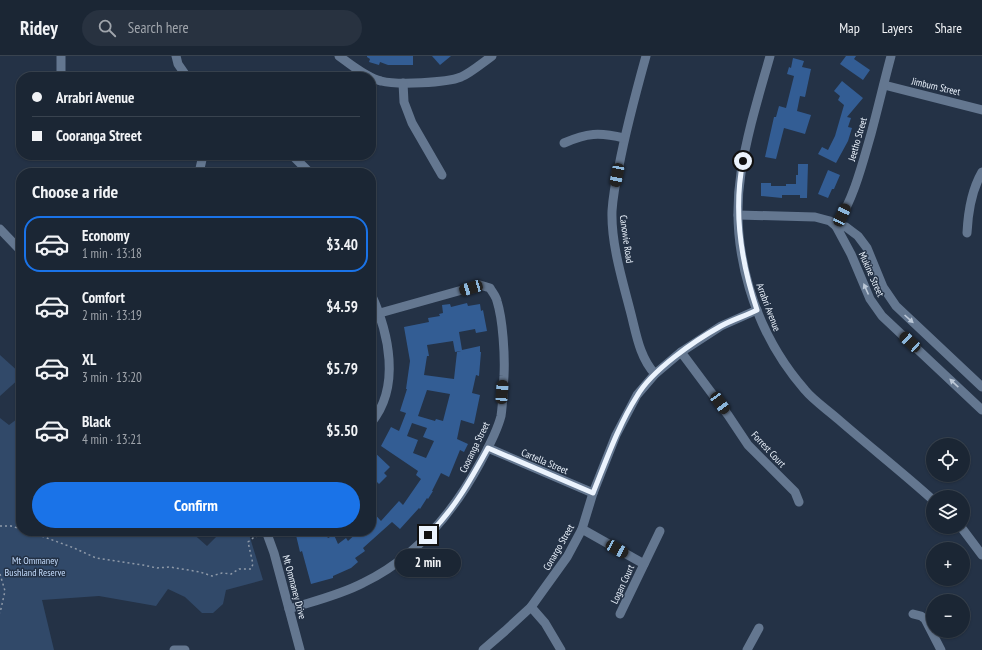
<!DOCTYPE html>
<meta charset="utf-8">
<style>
:root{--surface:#1b2634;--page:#283240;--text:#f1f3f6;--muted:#a0a5ac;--line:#39434f;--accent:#1a73e8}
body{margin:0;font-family:"PT Sans Narrow",sans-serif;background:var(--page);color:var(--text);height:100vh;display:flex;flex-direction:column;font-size:15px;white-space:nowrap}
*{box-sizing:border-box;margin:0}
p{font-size:13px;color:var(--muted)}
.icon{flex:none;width:22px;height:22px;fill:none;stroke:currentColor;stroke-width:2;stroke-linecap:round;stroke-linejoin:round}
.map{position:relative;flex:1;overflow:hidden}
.sheet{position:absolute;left:16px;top:112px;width:360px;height:368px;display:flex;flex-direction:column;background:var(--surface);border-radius:16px;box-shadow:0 1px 3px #0004,0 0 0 1px var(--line)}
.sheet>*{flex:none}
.top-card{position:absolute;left:16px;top:16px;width:360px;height:88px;border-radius:16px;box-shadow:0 1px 3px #0004,0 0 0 1px var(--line);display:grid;align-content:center;height:88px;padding:0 16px;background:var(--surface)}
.buttons{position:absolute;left:926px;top:382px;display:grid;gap:8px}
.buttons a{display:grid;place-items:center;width:44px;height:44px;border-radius:50%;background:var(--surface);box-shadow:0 1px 3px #0004,0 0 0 1px var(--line);font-size:20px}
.end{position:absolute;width:18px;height:18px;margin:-9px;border:5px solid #ebf3fd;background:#111;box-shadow:0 0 0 2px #111}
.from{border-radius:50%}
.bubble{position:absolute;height:28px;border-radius:14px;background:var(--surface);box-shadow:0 1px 3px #0004,0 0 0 1px var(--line);font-size:13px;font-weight:600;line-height:28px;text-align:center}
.car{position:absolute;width:12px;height:24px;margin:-12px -6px;border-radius:5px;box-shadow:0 0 3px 1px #0007;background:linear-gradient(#222 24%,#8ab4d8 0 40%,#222 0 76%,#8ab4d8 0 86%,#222 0)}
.top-card b{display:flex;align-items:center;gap:14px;height:38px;font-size:15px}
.top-card b+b{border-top:1px solid var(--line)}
.top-card i{width:10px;height:10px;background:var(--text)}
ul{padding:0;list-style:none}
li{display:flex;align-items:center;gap:12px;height:56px;margin:0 8px 6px;padding:0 8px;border:2px solid transparent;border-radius:16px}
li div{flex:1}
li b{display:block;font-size:15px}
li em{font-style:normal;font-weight:600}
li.active{border-color:var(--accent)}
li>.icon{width:36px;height:36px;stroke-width:1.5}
h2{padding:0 16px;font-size:18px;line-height:48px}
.button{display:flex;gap:8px;margin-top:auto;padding:8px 16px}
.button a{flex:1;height:46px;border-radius:24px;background:var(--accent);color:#fff;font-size:16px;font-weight:600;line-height:46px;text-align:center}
header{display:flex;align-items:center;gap:24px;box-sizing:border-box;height:56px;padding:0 20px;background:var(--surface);border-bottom:1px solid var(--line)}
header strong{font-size:19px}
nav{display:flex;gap:22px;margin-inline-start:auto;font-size:14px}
.search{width:280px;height:36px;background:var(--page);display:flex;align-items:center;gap:10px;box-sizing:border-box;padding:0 14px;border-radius:22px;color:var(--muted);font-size:15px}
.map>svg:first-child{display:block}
.green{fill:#314969}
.building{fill:#335d94;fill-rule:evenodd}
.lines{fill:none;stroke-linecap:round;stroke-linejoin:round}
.path{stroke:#8f9aa9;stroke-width:1.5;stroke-dasharray:2 3;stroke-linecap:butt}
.minor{stroke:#647790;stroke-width:9}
.oneway{fill:#bcc8d7}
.route{stroke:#ebf3fd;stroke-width:5}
.labels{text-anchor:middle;stroke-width:3;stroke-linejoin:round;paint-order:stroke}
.street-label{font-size:10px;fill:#ebf3fd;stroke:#243246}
.park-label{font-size:10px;fill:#c3dbfc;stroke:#243246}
</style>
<header>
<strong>Ridey</strong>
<div class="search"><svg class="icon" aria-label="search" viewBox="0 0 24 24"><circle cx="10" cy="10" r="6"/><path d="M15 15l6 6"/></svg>Search here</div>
<nav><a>Map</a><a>Layers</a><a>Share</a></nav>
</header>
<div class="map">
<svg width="982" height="594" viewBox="0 0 982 594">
<rect width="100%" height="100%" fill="#243246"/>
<g class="green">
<path d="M0,299L21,318V321L0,340Z"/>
<path d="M21,360V475H190L207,490L222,475H248L263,524L226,534L223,548L213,557H202L185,541L168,533L156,550L99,540L42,544L54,594H0V362L9,369Z"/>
</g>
<g class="building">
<path d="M367,0H413V9H388L380,6L379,9L369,6L370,3L367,1Z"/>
<path d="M432,0H451L440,9Z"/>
<path d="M846,0H856L854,3L870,14L863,24L840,8Z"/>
<path d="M793,2L804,5L802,11L811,13L805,41L800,40L797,55L811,59L805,78L784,72L776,103L765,101L774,61H776L779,50L786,52L794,20L787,18L789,11L791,12Z"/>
<path d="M842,25L863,42L847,61L851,62L848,71L852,72L848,85L836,107L818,98L822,91L828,94L835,80L844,49L838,44L840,40L834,35Z"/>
<path d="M798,108H808L807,142H800V139H782V142L761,140V127H771V130H786V128H796V119H798Z"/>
<path d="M828,114L840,119L834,133H832L828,142L818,138Z"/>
<path d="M467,247L468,250L480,248L481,255L483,254L487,275L476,277L475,273L459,276L462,294L480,290V296H481L479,320L476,319L472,337L480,339L474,368L461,364L457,383L468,388L464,396L460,394L449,421L441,417L432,435H433L428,443L427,442L420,453L419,452L400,473L392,466L363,492L365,495L355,502L358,506L351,512L333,520V522L311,528L302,495L300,496L295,475H323L328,482L334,479L338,488L346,482L348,485L359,475H371V454L381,465L399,445L403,449L421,423L416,419L418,415L381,390L391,371L399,375L406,357L400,355L407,333H406L410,305L404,271L429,266L428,262L440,260L439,258L443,257L442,249L450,248L451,251ZM453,285L455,296L461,295L457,296L454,323L424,319L427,300H429L427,289ZM427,334L450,338L443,365L436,363L435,365L418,360ZM412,367L427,372L423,381L434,385L426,402L413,397L418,384L407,380Z"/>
<path d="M371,393L390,411L384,417L387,420L379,428L371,420Z"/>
</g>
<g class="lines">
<g class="path">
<path d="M0,470H11L21,473"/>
<path d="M28,475L74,492L96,502L143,509L157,512L170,511L200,516L212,520L222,517L231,518L239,513H251L253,508L248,486L253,482L258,480"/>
<path d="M0,518L5,535L0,557"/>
</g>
<g class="minor">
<path d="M61,0V21"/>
<path d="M176,0L178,8L187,21"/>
<path d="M339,0C350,8 367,22 381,25C397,29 446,27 461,21C472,16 482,7 492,0"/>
<path d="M646,0C636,36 626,73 619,110C616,124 613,140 612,155C611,187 622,223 630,254C636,276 639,301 655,318"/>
<path d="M770,0C759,39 747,77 741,117C729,193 754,276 805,334C814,345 828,354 839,364C870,391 902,416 933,444"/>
<path d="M403,27L404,46L412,67L442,119"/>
<path d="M884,29L982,54"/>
<path d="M564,87C587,77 599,76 624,82"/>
<path d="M292,99L310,117"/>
<path d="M199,117L203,99"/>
<path d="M738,159L815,161L830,165L836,170L846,171L858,180L867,192L883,231L896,250L982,331"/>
<path d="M836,170L851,198L870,243L882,260L982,354"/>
<path d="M836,170C854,142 862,109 871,78C878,52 884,26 891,0"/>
<path d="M0,173L21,195"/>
<path d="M967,177C968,156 971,135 982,116"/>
<path d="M371,238C389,277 401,331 371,367"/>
<path d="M681,296L728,359L748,389L795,436L799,446"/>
<path d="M488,392L593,437"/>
<path d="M961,471L982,499"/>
<path d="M582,473L644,508"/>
<path d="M266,475L274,497L300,594"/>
<path d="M531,551L545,567L561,594"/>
<path d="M289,553C314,545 340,539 363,527C415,502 453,457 480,407C488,392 497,376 501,360C503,347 503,333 504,320C505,300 503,264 497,245C496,240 492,236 490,232L480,229L380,257"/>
<path d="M620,558L660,475"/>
<path d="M913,558L921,560L925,563L941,594"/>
<path d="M174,594H185"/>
<path d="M483,594L505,575L531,551L567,501L582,473L593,437L616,379L637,339L655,318L681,296L721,270L757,254"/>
<path d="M747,594L759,572"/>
</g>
</g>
<defs><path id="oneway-solid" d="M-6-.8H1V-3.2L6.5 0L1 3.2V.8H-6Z"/></defs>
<g class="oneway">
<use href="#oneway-solid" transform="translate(866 233) rotate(-114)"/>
<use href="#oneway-solid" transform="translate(909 263) rotate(42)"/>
<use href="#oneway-solid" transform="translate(954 327) rotate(-137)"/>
</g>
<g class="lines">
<path class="route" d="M428,479C454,454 471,423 488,392L593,437C606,405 618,370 637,340C652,314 694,285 721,270C732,264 745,260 757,254C741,206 733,155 743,105"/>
</g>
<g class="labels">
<g class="street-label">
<text transform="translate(936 30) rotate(13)" y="4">Jimburn Street</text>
<text transform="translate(857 83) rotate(-74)" y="4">Jeetho Street</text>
<text transform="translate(627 183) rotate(82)" y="4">Canowie Road</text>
<text transform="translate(872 218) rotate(66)" y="4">Mukine Street</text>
<text transform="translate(769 251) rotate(69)" y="4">Arrabri Avenue</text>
<text transform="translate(474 391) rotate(-64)" y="4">Cooranga Street</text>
<text transform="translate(769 393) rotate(47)" y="4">Forrest Court</text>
<text transform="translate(545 405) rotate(23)" y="4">Cartella Street</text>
<text transform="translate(558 491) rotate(-60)" y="4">Conargo Street</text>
<text transform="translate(622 528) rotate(-65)" y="4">Logan Court</text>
<text transform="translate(295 531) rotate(75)" y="4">Mt Ommaney Drive</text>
</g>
<g class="park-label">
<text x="35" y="508">Mt Ommaney<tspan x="35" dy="12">Bushland Reserve</tspan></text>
</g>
</g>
</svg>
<div class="buttons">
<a><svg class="icon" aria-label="locate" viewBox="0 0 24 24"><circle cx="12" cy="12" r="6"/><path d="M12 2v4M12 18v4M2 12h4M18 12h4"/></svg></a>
<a><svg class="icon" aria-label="layers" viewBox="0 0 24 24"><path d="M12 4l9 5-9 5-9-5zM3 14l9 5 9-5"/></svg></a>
<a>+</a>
<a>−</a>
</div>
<i class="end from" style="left:743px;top:105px"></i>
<i class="end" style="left:428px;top:479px"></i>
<div class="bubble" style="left:395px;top:493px;width:66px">2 min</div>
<i class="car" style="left:617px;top:119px;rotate:191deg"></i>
<i class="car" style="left:842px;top:159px;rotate:25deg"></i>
<i class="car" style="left:471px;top:232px;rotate:254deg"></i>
<i class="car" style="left:910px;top:286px;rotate:313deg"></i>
<i class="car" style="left:502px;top:336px;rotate:4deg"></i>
<i class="car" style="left:720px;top:347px;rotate:144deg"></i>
<i class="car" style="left:617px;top:493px;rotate:119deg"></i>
<div class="top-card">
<b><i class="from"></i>Arrabri Avenue</b>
<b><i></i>Cooranga Street</b>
</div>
<section class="sheet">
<h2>Choose a ride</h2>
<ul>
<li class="active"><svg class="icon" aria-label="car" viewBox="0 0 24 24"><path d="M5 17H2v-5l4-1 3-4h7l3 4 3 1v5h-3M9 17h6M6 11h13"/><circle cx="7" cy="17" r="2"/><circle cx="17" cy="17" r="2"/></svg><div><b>Economy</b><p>1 min · 13:18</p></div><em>$3.40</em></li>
<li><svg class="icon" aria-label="car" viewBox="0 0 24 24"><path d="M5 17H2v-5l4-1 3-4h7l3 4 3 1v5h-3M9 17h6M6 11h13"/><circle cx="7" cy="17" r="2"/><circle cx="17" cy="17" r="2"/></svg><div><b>Comfort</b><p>2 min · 13:19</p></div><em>$4.59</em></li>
<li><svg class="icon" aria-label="car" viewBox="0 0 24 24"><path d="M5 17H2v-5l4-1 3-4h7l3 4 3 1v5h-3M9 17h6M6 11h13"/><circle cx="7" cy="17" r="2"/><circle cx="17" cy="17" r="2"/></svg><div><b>XL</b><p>3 min · 13:20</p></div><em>$5.79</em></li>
<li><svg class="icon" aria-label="car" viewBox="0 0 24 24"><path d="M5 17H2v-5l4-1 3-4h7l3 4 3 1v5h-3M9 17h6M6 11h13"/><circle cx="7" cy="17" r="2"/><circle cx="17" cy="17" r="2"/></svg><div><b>Black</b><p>4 min · 13:21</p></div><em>$5.50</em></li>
</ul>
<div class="button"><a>Confirm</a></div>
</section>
</div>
